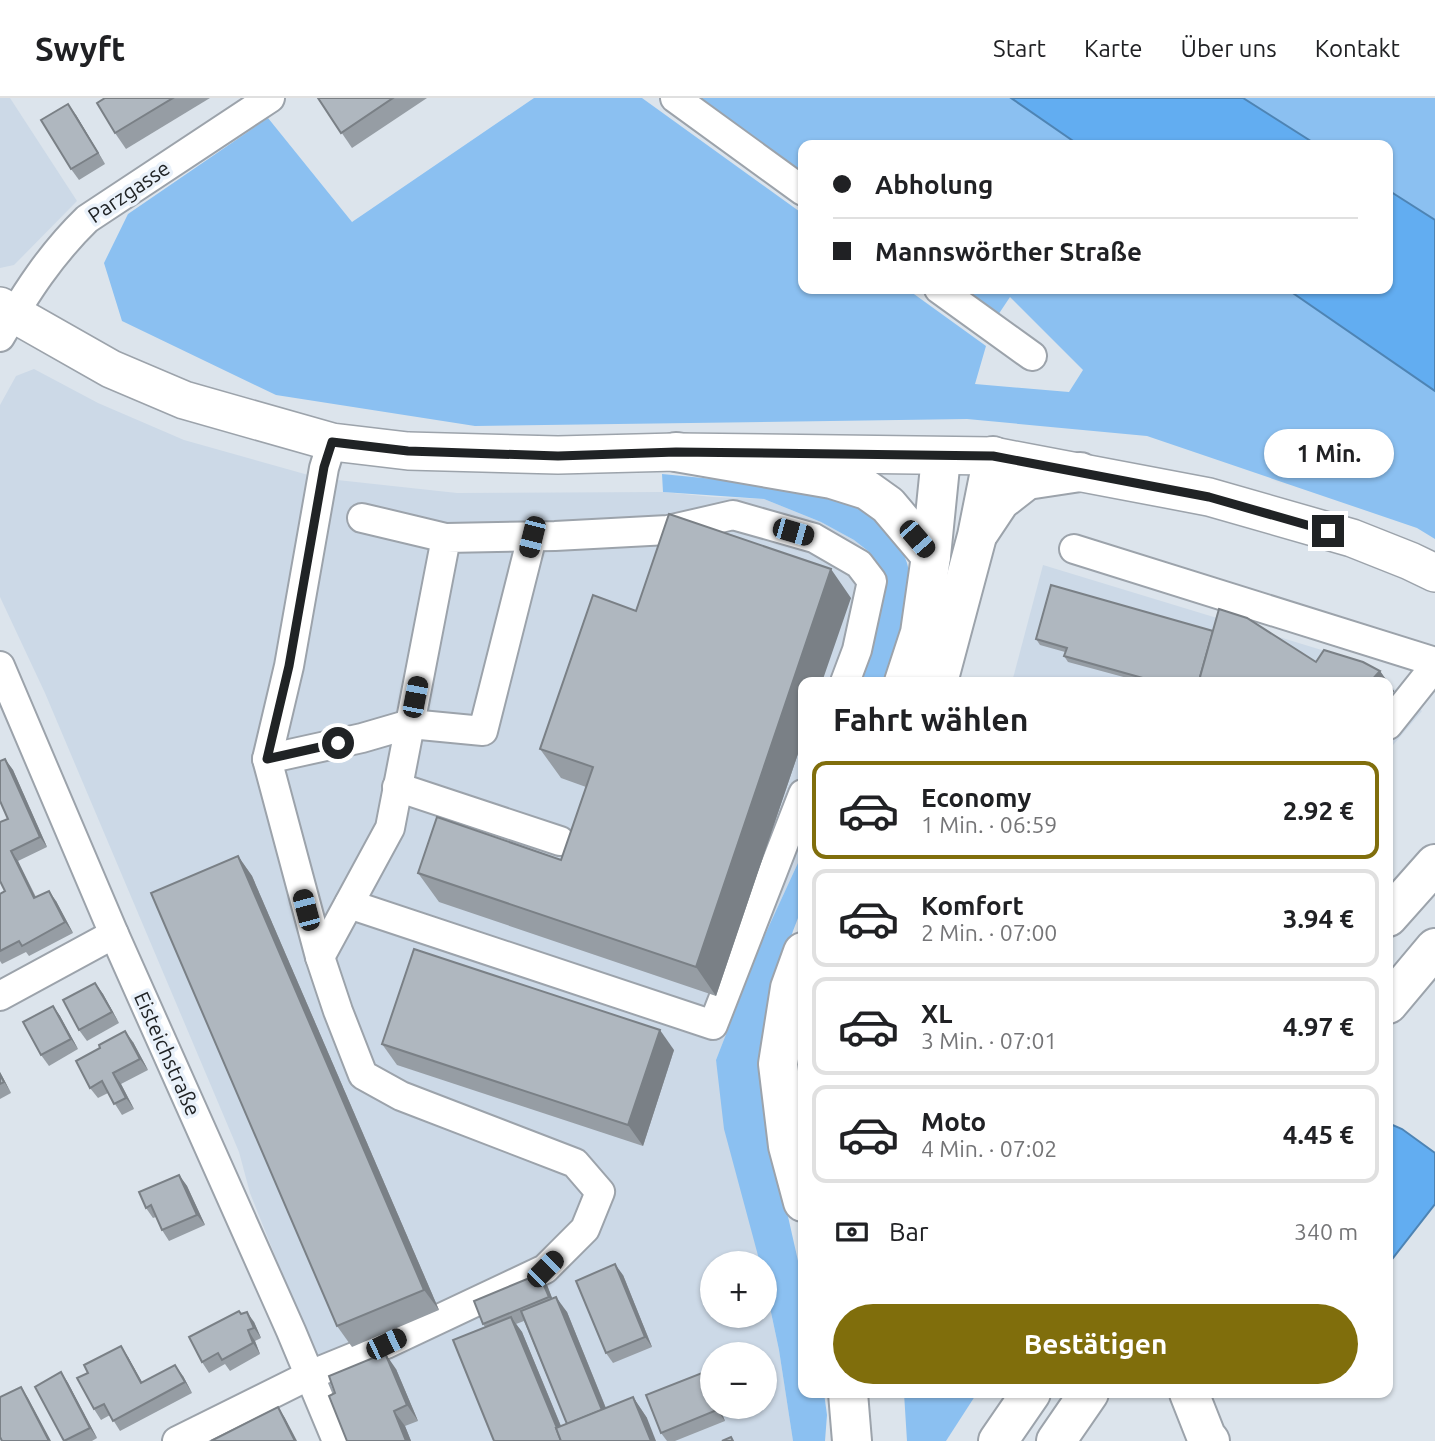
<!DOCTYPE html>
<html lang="de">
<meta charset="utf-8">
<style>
:root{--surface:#fff;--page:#f2f2f2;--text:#202124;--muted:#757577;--line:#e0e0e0;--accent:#806e0c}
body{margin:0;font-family:Ubuntu,sans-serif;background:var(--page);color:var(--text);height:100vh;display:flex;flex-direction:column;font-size:26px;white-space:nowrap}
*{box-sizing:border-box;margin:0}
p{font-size:23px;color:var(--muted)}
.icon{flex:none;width:38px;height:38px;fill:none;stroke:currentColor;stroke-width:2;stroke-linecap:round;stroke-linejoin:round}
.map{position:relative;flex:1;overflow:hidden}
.panel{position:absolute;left:798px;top:579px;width:595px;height:721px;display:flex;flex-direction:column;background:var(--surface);border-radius:14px;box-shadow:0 2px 5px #0004}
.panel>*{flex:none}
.banner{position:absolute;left:798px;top:42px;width:595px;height:154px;border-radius:14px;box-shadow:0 2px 5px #0004;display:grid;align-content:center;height:154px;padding:0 35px;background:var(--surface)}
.fabs{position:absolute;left:700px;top:1153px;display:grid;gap:14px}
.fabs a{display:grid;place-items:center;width:77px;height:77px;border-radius:50%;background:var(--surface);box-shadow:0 2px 5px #0004;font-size:35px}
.end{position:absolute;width:32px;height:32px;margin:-16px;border:9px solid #202325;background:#fff;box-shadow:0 0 0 4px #fff}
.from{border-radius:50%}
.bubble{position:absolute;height:49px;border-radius:24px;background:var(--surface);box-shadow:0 2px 5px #0004;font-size:23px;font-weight:600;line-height:49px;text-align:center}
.car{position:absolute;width:21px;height:42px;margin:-21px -10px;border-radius:9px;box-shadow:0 0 5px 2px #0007;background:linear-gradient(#222 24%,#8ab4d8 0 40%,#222 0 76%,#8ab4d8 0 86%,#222 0)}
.banner b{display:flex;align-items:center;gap:24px;height:66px;font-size:26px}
.banner b+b{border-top:2px solid var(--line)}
.banner i{width:18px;height:18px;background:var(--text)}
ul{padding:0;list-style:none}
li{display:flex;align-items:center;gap:21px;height:98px;margin:0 14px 10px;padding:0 21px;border:4px solid var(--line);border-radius:14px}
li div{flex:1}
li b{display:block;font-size:26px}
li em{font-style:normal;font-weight:600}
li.on{border-color:var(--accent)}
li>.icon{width:63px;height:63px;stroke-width:1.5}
h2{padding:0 35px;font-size:32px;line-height:84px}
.pay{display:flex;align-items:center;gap:18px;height:77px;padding:0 35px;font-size:26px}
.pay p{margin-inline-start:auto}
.primary-button{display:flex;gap:14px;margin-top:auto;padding:14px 35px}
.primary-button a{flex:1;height:80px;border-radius:42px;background:var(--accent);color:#fff;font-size:28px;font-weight:600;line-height:80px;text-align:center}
header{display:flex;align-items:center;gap:42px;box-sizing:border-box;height:98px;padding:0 35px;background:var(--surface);border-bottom:2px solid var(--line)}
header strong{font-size:33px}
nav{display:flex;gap:38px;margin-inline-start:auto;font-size:24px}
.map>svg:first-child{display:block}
.built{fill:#ccd9e7;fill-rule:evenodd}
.green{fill:#8bc0f1}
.water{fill:#62adf1;stroke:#4e84b4;stroke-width:2}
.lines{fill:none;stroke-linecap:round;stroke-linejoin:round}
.minor-casing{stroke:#9ca3ab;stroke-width:32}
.major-casing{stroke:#9ca3ab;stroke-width:40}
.highway-casing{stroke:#9ca3ab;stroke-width:42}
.minor{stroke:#fff;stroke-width:28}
.major{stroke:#fff;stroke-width:37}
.highway{stroke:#fff;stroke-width:38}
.wall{fill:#969da4;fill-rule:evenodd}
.shaded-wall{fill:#7a8086}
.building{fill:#afb7bf;stroke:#7a8086;stroke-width:2}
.route{stroke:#202325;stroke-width:9}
.labels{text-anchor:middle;stroke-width:7;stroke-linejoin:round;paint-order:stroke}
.street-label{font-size:21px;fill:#202325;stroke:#e9f1fa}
</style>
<header>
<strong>Swyft</strong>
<nav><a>Start</a><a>Karte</a><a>Über uns</a><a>Kontakt</a></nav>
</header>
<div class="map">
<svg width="1435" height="1343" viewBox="0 0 1435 1343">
<rect width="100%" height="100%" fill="#dce4ec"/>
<g class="built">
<path d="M0,0H10L77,103L14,167L0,170Z"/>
<path d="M34,271L98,305L184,342L319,380L457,395L663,394L713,399L764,401L821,424L854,442L868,453L883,473L879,507L856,584H803V754L763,841L716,962L760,1165L712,1166V1218H765V1186L779,1252L793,1343H349L250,1095L239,1054L45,595L0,499V307L16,278ZM712,1256H765V1309H712Z"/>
<path d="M1043,467L1361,564L1386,584H1012Z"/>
<path d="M1388,586L1422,613L1388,653Z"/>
</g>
<g class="green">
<path d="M534,0H642L803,116V191H907L986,248L975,286L1069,294L1083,272L1010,199L998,217L963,191H1287L1435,293V441L1417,430L1147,338L967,321L475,328L276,297L122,223L104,165L128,116L268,20L352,124Z"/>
<path d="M700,0H1011L1079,47H803V75Z"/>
<path d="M1243,0H1435V122L1388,92V47H1317Z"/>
<path d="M662,376C707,380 751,385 796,391C809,393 826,393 838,398C863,408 903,441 908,469C913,505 895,550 885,584H856L879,507L883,473L868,453L854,442L821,424L764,401L663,394Z"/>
<path d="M803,754V807L793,833L770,906L761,987L787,1114L803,1185V1295H824L827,1317L825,1343H793L779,1252L765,1186V1166L760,1165L724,1031L716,962L763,841Z"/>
<path d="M904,1295H977L946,1343H907Z"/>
</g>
<g class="water">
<path d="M1011,0H1243L1317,47H1079Z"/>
<path d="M1388,92L1435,122V293L1287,191H1388Z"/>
<path d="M1388,1025L1402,1031L1435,1055V1106L1389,1165Z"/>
</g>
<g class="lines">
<defs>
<g id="minor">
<path d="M675,0L803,93"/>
<path d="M939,191L1032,258"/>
<path d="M0,239C26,195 50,157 87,121L270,0"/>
<path d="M362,420L446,440"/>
<path d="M1074,451L1435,564"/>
<path d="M0,568L114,836L291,1233L337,1343"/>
<path d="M1388,627L1435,568"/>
<path d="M267,661L362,640L410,626L483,633L532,439"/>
<path d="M397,689L560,743"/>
<path d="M349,806L713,927L803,696"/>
<path d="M320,859L390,730L446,440L555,438L668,432L733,417L814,440L859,466L872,483L857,552L845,584"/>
<path d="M0,898L114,836"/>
<path d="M177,1343L310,1277L386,1246L545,1171L585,1131L600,1094L575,1065L401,998L363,977L338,913L320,859L267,661L289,568L324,370L332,344"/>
</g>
<path id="major" d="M0,208L111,271L184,302L332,344L408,353L558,357L676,354L993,358L1209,399L1352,440L1410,463L1435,475"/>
<g id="highway">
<path d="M676,354L832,381L867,392L888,407L931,458"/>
<path d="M980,433L1000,403L1027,382L1080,374"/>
<path d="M904,584L920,535L931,458L941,359"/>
<path d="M938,584L977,438L993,358"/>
<path d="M1388,819L1435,766"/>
<path d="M803,854L790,890L778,966L788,1048L803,1104"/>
<path d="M1388,906L1435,850"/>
<path d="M848,1295L852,1343"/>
<path d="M1189,1295L1206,1338L1210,1343"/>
<path d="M998,1343L1031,1295"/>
<path d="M1056,1343L1089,1295"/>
</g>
</defs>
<use href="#minor" class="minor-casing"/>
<use href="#major" class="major-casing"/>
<use href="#highway" class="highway-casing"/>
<use href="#minor" class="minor"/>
<use href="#major" class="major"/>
<use href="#highway" class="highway"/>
</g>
<g class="wall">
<path d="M105,0H210L126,51L115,35Z"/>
<path d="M318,0H427L352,50Z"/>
<path d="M76,17L105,66L79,82L71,71Z"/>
<path d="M1051,487L1213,533L1219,511L1247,520L1316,564L1324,552L1363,564L1380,573L1394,593L1388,601V584H1142L1068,564L1064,558L1065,554L1040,547L1036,541Z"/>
<path d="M851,500L803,584V641L716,898L439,804L418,775L561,762L586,689L561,680L540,651L636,513Z"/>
<path d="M5,661L13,672L47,749L18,763L36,799L56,803L73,835L29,858L26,854L2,866L0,863V796L5,793L8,721Z"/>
<path d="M238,758L252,778L439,1212L352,1249L337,1228Z"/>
<path d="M95,885L103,896L119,925L87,943L79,932Z"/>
<path d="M53,908L60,918L78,951L49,968L41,957Z"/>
<path d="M133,944L148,972L121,986L134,1011L122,1017L108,995L98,1000L90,990Z"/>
<path d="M382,946L674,952L643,1048L397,967Z"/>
<path d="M0,974L11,995L0,1001Z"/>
<path d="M179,1077L187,1088L205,1127L169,1143L162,1132L156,1119L153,1120L146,1110Z"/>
<path d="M539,1176L547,1187L552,1200L567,1214L606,1310L633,1299L647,1320L494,1343L485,1229L483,1226ZM524,1223L567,1326L561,1328L522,1234L516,1226Z"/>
<path d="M623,1177L652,1249L613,1265L606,1255Z"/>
<path d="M241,1216L254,1224L261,1240L255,1243L260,1256L230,1273L225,1266L209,1275L202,1264Z"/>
<path d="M128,1259L142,1284L183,1278L192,1295L120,1333L110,1317L101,1322L94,1311Z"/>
<path d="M396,1271L418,1323L405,1328L411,1343H347Z"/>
<path d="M61,1274L68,1285L97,1340L92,1343H64Z"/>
<path d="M709,1285L712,1293V1309H719L725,1323L675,1343H667L661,1335Z"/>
</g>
<g class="shaded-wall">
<path d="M68,6L76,17L105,66L98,55Z"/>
<path d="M831,471L851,500L822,584H803V641L716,898L696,869Z"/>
<path d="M1380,573L1394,593L1388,601V584H1370Z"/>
<path d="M5,661L13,672L47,749L40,739Z"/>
<path d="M11,753L18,763L41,811L34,800Z"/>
<path d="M238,758L252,778L439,1212L424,1192Z"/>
<path d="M49,793L56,803L73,835L65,824Z"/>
<path d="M95,885L103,896L119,925L112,914Z"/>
<path d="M53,908L60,918L78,951L71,941Z"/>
<path d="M660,932L674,952L643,1048L628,1027Z"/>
<path d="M125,933L133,944L148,972L140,961Z"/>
<path d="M0,974L11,995L0,977Z"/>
<path d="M113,975L121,986L134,1011L126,1000Z"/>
<path d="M179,1077L187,1088L205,1127L197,1117Z"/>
<path d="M615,1166L623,1177L652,1249L645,1239Z"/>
<path d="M539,1176L547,1187L556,1210L549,1199Z"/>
<path d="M556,1199L567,1214L613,1328L602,1313Z"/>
<path d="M247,1214L254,1224L261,1240L254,1230Z"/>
<path d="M511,1219L522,1234L567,1343H562Z"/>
<path d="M248,1232L255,1243L260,1256L253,1245Z"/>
<path d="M121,1248L128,1259L148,1295L141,1285Z"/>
<path d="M385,1255L396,1271L418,1323L407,1307Z"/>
<path d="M175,1267L183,1278L192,1295L185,1284Z"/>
<path d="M61,1274L68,1285L97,1340L90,1330Z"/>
<path d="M702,1275L709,1285L712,1293V1301Z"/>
<path d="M21,1289L28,1300L51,1343H49Z"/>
<path d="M633,1299L647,1320L656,1343H651Z"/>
<path d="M278,1309L285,1320L297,1343H295Z"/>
<path d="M716,1309H719L725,1323L717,1312Z"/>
<path d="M394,1313L405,1328L411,1343H406Z"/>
</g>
<g class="building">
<path d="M105,0H173L115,35L97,5Z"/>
<path d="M318,0H393L341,35Z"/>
<path d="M68,6L98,55L71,71L41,22Z"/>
<path d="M669,416L831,471L696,869L418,775L437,719L561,762L593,669L540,651L593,497L636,513Z"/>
<path d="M1051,487L1213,533L1200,579L1204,584H1157L1064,558L1067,550L1036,541Z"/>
<path d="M1219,511L1247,520L1316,564L1324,552L1363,564L1380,573L1370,584H1205L1200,579Z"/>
<path d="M5,661L40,739L11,753L34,800L49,793L65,824L22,848L19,843L0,853V796L5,793L0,783V724L8,721L0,703V663Z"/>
<path d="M238,758L424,1192L337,1228L151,795Z"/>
<path d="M414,851L660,932L628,1027L382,946Z"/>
<path d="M95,885L112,914L79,932L63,902Z"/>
<path d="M53,908L71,941L41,957L23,924Z"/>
<path d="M125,933L140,961L113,975L126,1000L114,1006L102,983L90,990L76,963L100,950L99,947Z"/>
<path d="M0,977L4,984L0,986Z"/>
<path d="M179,1077L197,1117L162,1132L151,1107L146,1110L139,1094Z"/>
<path d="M615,1166L645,1239L606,1255L576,1183Z"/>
<path d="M539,1176L549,1199L483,1226L474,1203Z"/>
<path d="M556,1199L602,1312L567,1326L521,1213Z"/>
<path d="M239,1213L241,1216L247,1214L254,1230L248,1232L253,1245L222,1262L218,1255L202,1264L189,1239Z"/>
<path d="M511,1219L557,1330H556L561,1343H494L453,1242Z"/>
<path d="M121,1248L141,1285L175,1267L185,1284L113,1323L104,1306L94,1311L77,1280L88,1275L84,1267Z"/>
<path d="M385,1255L407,1307L394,1313L406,1343H347L329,1298L335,1295L329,1278Z"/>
<path d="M61,1274L90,1330L64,1343L35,1289Z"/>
<path d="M702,1275L712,1301V1309H716L717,1312L661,1335L646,1297Z"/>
<path d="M21,1289L49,1343H2L0,1339V1299Z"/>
<path d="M633,1299L651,1343H561L556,1330Z"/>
<path d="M278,1309L295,1343H211Z"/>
<path d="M731,1339L733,1343H722Z"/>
</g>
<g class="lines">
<path class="route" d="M338,645L267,661L289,568L324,369L332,344L408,353L558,358L676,354L993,358L1209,399L1328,433"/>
</g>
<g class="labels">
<g class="street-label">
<text transform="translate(129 94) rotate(-34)" y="7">Parzgasse</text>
<text transform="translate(167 956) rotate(66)" y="7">Eisteichstraße</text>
</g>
</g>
</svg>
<div class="fabs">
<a>+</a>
<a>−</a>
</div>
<i class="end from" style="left:338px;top:645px"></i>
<i class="end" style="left:1328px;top:433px"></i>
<div class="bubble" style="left:1264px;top:331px;width:130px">1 Min.</div>
<i class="car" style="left:793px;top:434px;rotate:106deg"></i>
<i class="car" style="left:532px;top:439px;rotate:194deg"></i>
<i class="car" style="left:917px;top:441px;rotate:139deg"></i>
<i class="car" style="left:415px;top:599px;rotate:11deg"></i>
<i class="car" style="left:306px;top:812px;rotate:345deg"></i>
<i class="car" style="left:545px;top:1171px;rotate:45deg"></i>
<i class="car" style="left:386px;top:1246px;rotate:64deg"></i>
<div class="banner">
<b><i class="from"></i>Abholung</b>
<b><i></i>Mannswörther Straße</b>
</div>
<section class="panel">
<h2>Fahrt wählen</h2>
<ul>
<li class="on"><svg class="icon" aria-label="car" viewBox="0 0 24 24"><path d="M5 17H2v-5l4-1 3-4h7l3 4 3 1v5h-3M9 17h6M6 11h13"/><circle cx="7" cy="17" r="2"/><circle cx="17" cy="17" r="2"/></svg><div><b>Economy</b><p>1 Min. · 06:59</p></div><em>2.92 €</em></li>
<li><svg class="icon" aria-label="car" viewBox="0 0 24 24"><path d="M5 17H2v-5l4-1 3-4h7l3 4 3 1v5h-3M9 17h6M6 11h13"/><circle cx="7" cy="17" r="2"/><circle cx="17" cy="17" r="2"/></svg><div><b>Komfort</b><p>2 Min. · 07:00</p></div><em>3.94 €</em></li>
<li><svg class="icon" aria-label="car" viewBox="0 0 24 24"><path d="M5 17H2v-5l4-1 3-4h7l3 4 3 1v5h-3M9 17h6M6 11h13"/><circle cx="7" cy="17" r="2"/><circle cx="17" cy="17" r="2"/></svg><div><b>XL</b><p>3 Min. · 07:01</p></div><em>4.97 €</em></li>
<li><svg class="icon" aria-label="car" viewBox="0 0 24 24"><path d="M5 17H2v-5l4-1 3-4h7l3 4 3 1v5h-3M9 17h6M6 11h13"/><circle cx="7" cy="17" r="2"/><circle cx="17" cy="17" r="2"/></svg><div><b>Moto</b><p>4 Min. · 07:02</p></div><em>4.45 €</em></li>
</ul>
<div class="pay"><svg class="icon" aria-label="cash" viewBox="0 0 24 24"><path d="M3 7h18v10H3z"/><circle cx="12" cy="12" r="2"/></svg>Bar<p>340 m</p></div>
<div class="primary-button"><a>Bestätigen</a></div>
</section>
</div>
